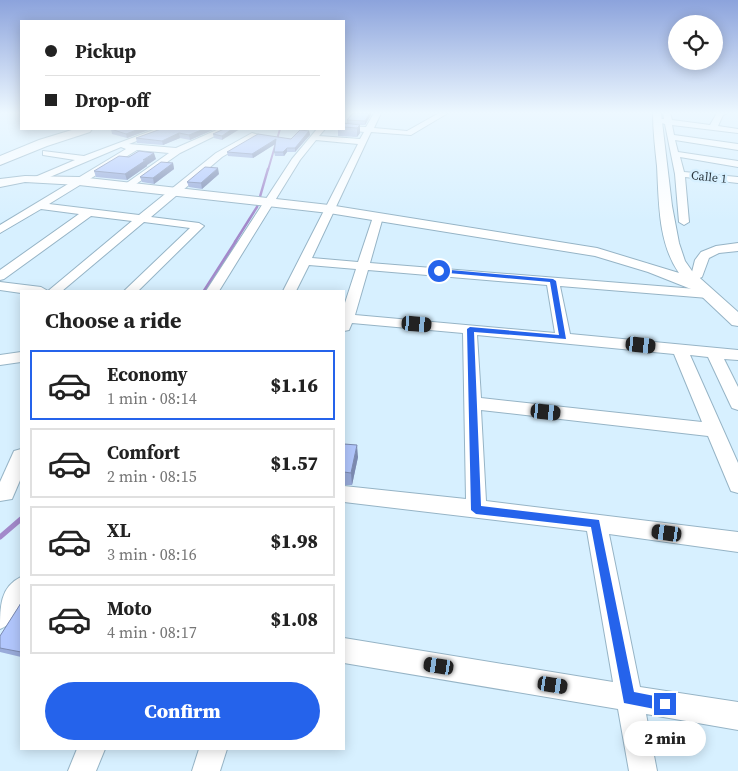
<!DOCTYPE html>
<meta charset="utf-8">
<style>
:root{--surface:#fff;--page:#f2f2f2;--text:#222;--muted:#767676;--line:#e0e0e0;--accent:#2563eb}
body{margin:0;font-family:"Source Serif 4",serif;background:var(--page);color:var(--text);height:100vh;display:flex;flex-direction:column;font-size:19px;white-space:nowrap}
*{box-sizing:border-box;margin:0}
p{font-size:16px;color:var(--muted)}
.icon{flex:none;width:28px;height:28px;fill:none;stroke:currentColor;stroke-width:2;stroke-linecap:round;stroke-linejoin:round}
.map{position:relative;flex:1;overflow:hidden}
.panel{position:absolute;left:20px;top:290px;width:325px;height:460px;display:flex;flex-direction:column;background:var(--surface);border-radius:0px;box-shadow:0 2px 12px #0003}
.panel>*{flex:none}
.top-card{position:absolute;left:20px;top:20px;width:325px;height:110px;border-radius:0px;box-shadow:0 2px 12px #0003;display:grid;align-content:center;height:110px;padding:0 25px;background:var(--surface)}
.tools{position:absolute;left:668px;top:15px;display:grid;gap:10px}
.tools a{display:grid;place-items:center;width:55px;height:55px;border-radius:50%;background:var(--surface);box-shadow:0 2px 12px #0003;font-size:25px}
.end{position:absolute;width:22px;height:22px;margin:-11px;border:6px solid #2563eb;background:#fff;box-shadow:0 0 0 2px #fff}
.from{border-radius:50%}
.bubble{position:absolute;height:35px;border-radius:18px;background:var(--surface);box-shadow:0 2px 12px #0003;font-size:16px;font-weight:800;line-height:35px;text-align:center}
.car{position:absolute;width:15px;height:30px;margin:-15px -8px;border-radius:6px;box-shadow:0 0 4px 1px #0007;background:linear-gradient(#222 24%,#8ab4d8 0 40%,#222 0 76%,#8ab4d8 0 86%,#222 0)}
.top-card b{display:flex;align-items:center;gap:18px;height:48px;font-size:19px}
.top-card b+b{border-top:1px solid var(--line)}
.top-card i{width:12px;height:12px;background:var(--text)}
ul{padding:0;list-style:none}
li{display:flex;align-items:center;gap:15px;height:70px;margin:0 10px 8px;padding:0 15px;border:2px solid var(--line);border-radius:0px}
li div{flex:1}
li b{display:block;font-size:19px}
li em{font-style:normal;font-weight:800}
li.selected{border-color:var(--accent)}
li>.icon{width:45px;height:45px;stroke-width:1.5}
h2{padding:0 25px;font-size:22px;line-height:60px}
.action{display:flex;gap:10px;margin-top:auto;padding:10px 25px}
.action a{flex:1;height:58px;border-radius:30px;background:var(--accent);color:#fff;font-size:20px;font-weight:800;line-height:58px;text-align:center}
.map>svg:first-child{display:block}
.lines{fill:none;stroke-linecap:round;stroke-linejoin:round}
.stream-far3{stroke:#a389cb;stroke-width:2}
.stream-far2{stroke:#a389cb;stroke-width:2.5}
.stream-far1{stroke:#a389cb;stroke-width:3}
.stream{stroke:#a389cb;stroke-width:5}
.minor-casing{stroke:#96b4c6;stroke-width:2}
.tertiary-casing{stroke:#96b4c6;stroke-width:2}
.primary-casing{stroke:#96b4c6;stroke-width:2}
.minor{fill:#fff;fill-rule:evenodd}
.tertiary{fill:#fff;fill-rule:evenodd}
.primary{fill:#fff;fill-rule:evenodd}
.wall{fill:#99abda}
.shaded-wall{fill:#7d8bb1}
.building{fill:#b2c7fd;stroke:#7d8bb1}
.route{fill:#2563eb}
.labels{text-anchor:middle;stroke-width:5;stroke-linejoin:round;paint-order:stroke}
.far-street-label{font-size:12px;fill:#29353c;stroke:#d7f0ff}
</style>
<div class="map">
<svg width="738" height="771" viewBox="0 0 738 771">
<rect width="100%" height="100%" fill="#d7f0ff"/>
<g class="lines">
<path class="stream-far3" d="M268,170L280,129"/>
<path class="stream-far2" d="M235,242L257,207L268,169"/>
<path class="stream-far1" d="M204,291L236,241"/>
<path class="stream" d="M0,537L21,519"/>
<defs>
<g id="minor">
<path d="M374,113H381L374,128L407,131L439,113H448L411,135L371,132L312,258L358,262L373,217L378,214L383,217L370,263L708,290L715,294L708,298L560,286L570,334L738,350V360L724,359L738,387V410L732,408L730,404L708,357L690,355L738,463V493L731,491L708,436L481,410L486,501L738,532V552L609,534L640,687L738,702V730L646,714L657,771H629L618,709L344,663V638L613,682L587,531L344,502V486L466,499L463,333L352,323L349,330L344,331V306L356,269L309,265L296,291H283L358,144L316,140L300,160L219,291H206L292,159L317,129H325L319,136L360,139L364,132L341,129H344V126L366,127ZM368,270L547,285L555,333L355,315ZM477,335L674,354L702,422L481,398Z"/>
<path d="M663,113H670L672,120L710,125L717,113H727L723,115L718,126L738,129V133L672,125L674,135L738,144V150L675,140L678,152L738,161V167L680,157L684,172L738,177V183L685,177L689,222L684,225L679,222L675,174L665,124L654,121L658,119H664Z"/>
<path d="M71,129H80L76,131Z"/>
<path d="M156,129H167L129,144L176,148L219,129H229L180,153L129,189H123L121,187L169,153L137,150L49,204L139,215L216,153L252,133L259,135L222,157L151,217L199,223L204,226L138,291H124L190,228L144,222L62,291L21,293L0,290V282L41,287L48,291L132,221L91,216L4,279L0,280V270L79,214L41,209L0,233V225L126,149L121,147L38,182L35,181V177L75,160L43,155V151L84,156Z"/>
<path d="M738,243V251L719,253L709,258L702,277L691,282L685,278L692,272L695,260L701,252L716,246Z"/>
<path d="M21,352V362L0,365V355Z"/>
<path d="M21,449V478L12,499L0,501V482L14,451Z"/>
<path d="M21,577C22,597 22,620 0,629C0,607 0,587 21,577Z"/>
<path d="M77,749H105L96,771H68Z"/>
<path d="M199,749H227L220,771H192Z"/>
</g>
<path id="tertiary" d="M653,113H661L672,206L679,243L685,261L692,271L738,312V326L732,325L696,291L648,272L595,256L329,213L79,185L25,182L0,187V179L25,176L79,177L329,205L597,248L679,273C658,243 659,202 657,166C655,148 653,130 653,113Z"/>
<path id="primary" d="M75,129H92L90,132L47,146L0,165V156L39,140Z"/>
</defs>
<use href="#minor" class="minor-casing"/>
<use href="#tertiary" class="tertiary-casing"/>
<use href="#primary" class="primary-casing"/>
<use href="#minor" class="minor"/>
<use href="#tertiary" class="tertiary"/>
<use href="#primary" class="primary"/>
</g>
<g class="wall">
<path d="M353,113H371V115L365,125H360V133L357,137L338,136V129H344V123H347V120Z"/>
<path d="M111,129H151L127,138L112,134Z"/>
<path d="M215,129L190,140L180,138L163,145L137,143L136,138Z"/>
<path d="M224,129L222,140L214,138L213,134Z"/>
<path d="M309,131L310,135L295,152H287L284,156H275L274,152L275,144L253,158L228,156L227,152L291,139Z"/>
<path d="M156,159L147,165V166L127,180L96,177L94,171Z"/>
<path d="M173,163L174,169L154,184L142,182L140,177Z"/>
<path d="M219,174L202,189L189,187L187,182Z"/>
<path d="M344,444L358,457L352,485H344Z"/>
<path d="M21,603V657L0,652V636Z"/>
</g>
<g class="shaded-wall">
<path d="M370,113H371V115L365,125V121Z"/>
<path d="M360,125V133L357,137V128Z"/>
<path d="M139,129H151L127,138L126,134Z"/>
<path d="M204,129H215L190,140L189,135Z"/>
<path d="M232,129H240L222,140V136Z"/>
<path d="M309,131L310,135L295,152V148Z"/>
<path d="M179,133L180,138L163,145L162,141Z"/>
<path d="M276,139L277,143L253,158L252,154Z"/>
<path d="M287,148V152L284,156L283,152Z"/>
<path d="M154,153L156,159L147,165V166L127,180L125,174L143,160Z"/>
<path d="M173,163L174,169L154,184L153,178Z"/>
<path d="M218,168L219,174L202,189L201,183Z"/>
<path d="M357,445L358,457L352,485L351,473Z"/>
</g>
<g class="building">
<path d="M353,113H370L365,121L347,120Z"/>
<path d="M344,123L360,125L357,128L344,127Z"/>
<path d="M111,129H139L126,134Z"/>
<path d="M161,129H204L189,135L179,133L162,141L136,138Z"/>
<path d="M224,129H232L222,136L213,134Z"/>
<path d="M300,130L309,131L295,148H287L283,152H274L276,139L252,154L227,152L258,134L291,139Z"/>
<path d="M139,151L154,153L143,160H146L125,174L94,171L119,156L129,157Z"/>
<path d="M161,162L173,163L153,178L140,177Z"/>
<path d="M205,167L218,168L201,183L187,182Z"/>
<path d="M344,444L357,445L351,473L344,472Z"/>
<path d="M21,603V652L0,648V636Z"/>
</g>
<linearGradient id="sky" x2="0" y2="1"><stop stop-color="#8ca3dc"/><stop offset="0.51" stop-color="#edf8ff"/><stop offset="1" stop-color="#edf8ff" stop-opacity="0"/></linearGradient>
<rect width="738" height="221" fill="url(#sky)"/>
<path class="route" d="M439,269L553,279L556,281L566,339L474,332L481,506L599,520L634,692L670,699L672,704L670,709L665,711L624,703L591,527L476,514L471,510L467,329L470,327L559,335L550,282L437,272L436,271Z"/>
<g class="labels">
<g class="far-street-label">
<text transform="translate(709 177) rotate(6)" y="4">Calle 1</text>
</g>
</g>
</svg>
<div class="tools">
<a><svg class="icon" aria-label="locate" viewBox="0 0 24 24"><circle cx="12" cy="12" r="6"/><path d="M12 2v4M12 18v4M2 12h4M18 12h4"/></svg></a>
</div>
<i class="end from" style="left:439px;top:271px"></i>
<i class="end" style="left:665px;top:704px"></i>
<div class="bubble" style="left:624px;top:721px;width:82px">2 min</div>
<i class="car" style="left:417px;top:324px;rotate:95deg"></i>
<i class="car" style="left:641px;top:345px;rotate:96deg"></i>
<i class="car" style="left:546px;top:412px;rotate:96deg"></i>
<i class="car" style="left:667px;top:533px;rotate:278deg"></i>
<i class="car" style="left:439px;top:666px;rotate:279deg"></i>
<i class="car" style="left:553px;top:685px;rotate:99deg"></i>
<div class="top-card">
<b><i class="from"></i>Pickup</b>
<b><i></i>Drop-off</b>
</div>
<section class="panel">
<h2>Choose a ride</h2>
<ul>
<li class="selected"><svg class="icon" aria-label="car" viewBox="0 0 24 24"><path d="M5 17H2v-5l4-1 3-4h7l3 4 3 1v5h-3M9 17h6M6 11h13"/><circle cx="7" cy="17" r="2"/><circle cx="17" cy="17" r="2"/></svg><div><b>Economy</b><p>1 min · 08:14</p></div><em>$1.16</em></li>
<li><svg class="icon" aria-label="car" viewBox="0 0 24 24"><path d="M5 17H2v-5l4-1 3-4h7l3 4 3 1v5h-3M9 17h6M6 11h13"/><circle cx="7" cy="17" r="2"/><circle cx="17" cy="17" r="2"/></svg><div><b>Comfort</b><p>2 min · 08:15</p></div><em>$1.57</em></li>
<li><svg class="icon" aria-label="car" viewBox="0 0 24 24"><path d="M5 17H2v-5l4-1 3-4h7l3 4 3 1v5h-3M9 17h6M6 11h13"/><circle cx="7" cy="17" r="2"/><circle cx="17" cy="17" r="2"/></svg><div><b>XL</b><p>3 min · 08:16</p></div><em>$1.98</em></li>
<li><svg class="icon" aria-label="car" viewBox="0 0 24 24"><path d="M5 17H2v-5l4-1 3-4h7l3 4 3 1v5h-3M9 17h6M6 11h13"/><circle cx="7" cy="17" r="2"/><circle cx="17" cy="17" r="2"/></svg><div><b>Moto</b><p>4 min · 08:17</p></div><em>$1.08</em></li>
</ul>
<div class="action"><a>Confirm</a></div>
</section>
</div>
